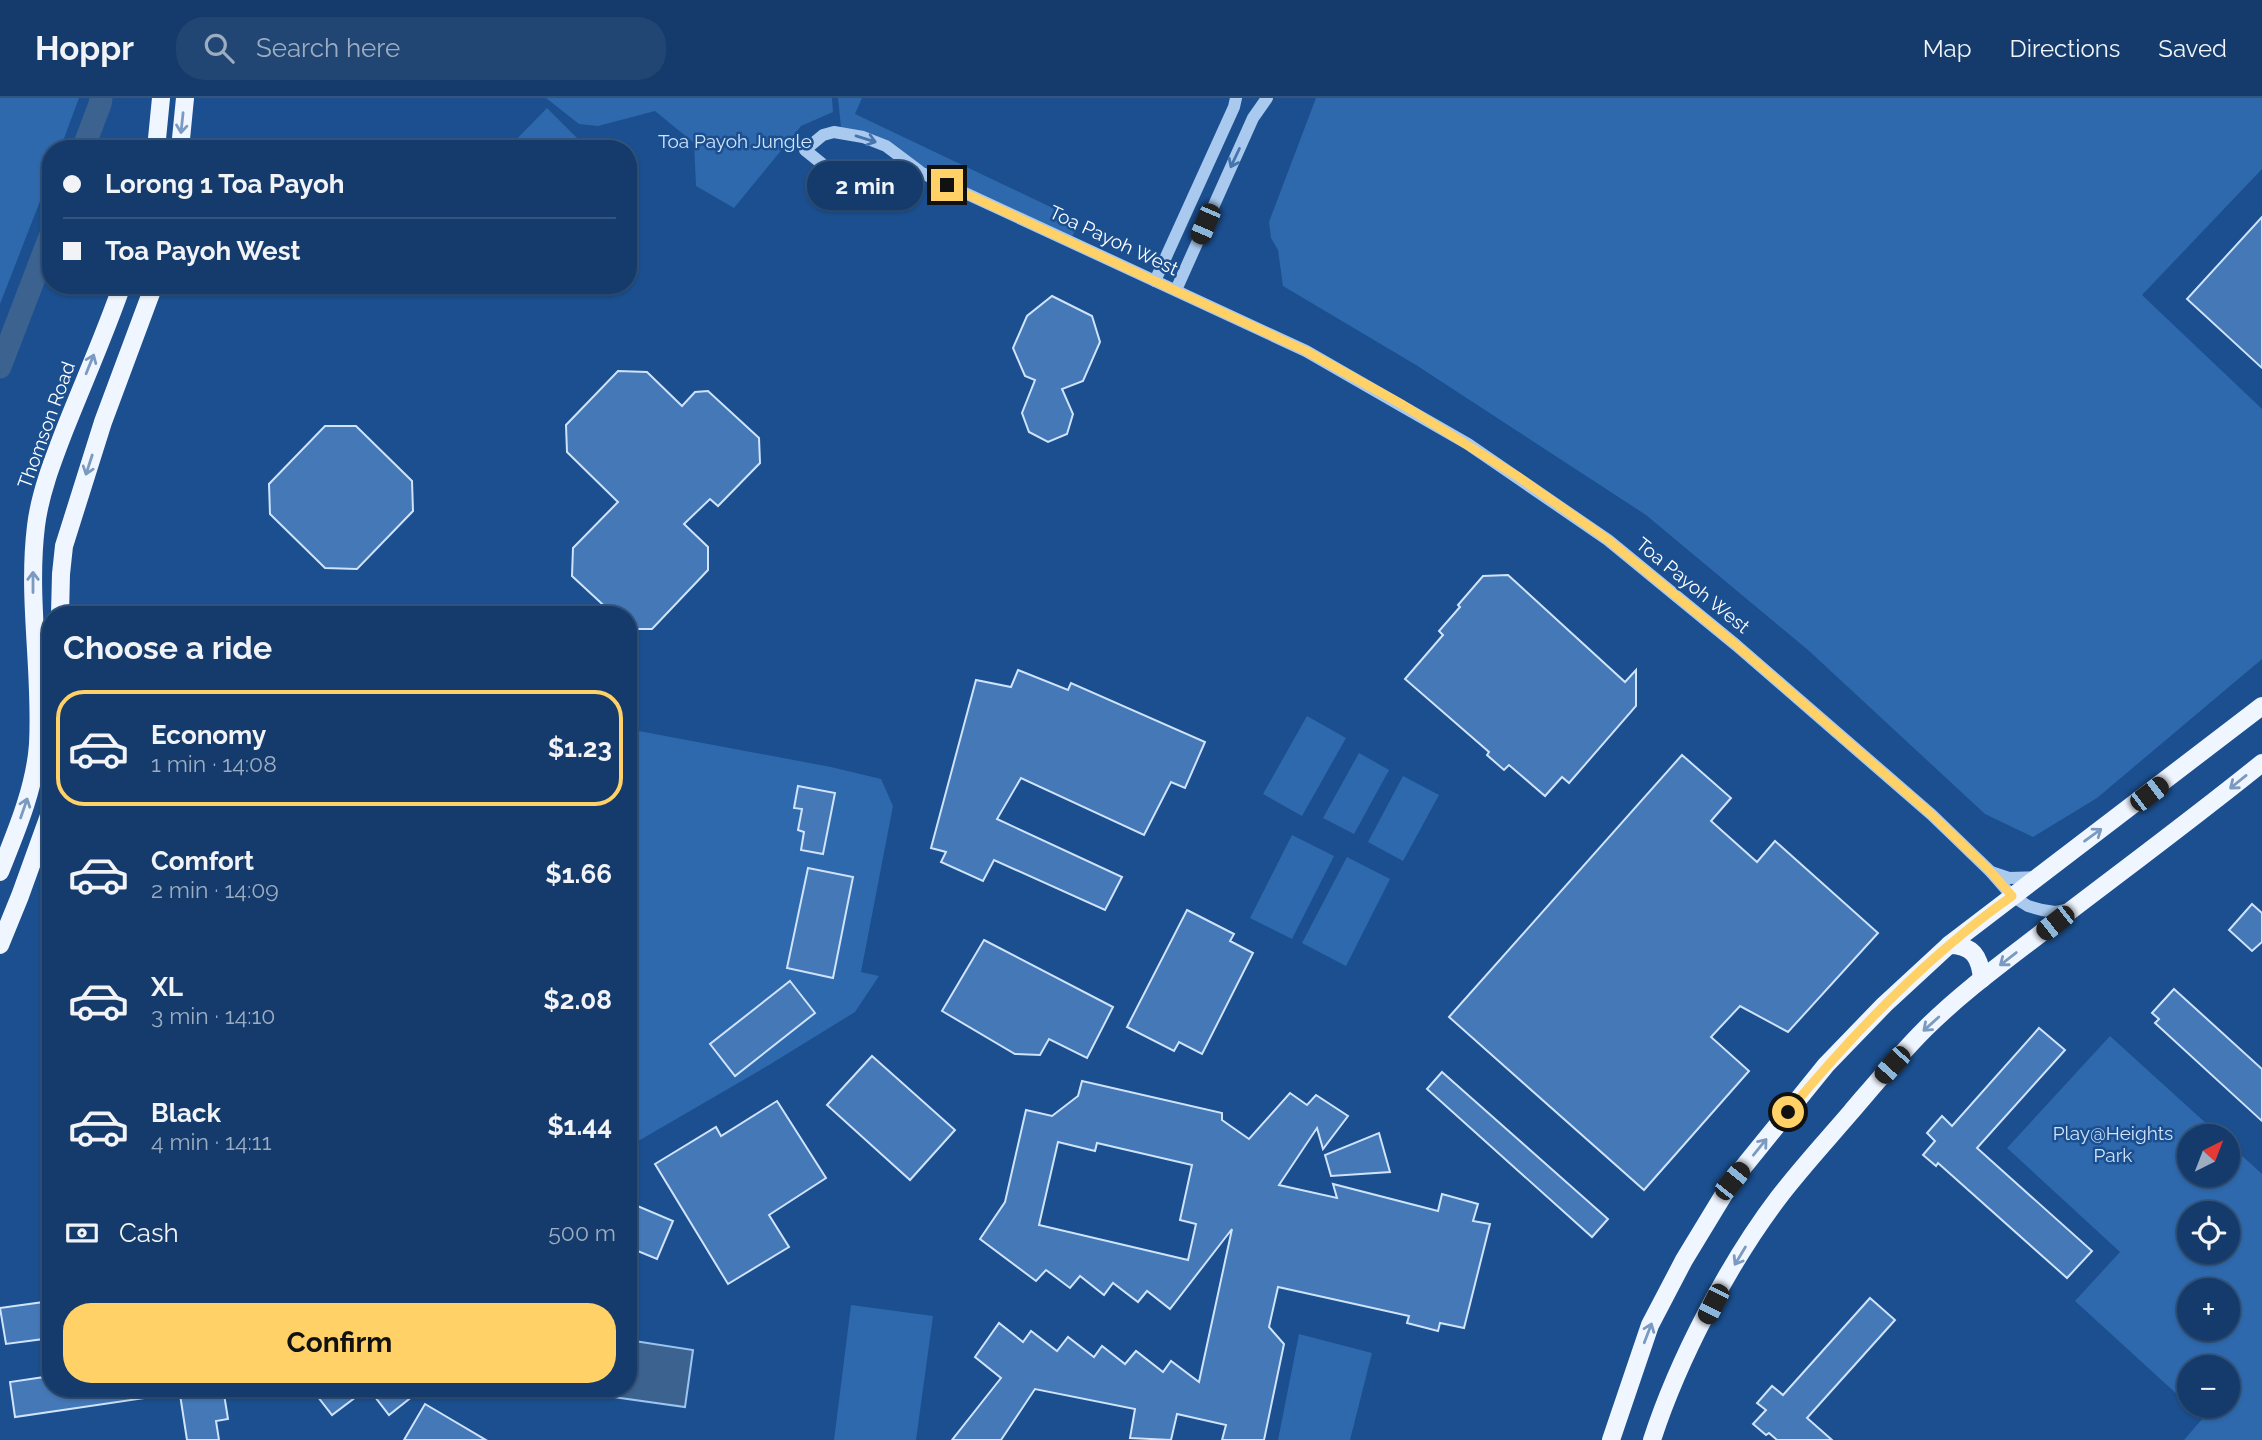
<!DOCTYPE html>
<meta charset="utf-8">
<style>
:root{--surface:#143b6b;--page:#214673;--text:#f1f3f6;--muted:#9dadc1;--line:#33557e;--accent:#ffd166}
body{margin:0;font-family:Raleway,sans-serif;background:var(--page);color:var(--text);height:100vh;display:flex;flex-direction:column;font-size:26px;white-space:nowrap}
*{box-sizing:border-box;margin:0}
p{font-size:23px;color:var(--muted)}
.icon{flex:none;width:38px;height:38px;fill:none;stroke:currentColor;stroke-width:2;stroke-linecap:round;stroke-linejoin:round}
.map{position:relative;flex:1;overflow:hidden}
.side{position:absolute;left:42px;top:508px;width:595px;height:791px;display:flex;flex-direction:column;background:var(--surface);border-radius:28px;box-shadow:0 2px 5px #0004,0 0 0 2px var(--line)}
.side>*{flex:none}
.hud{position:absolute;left:42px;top:42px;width:595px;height:154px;border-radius:28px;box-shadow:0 2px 5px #0004,0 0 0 2px var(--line);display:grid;align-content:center;height:154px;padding:0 21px;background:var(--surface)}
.needle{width:46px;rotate:42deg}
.buttons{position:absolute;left:2177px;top:1026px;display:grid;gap:14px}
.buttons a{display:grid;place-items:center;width:63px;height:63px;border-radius:50%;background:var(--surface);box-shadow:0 2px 5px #0004,0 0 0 2px var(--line);font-size:35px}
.end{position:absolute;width:32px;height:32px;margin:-16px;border:9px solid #ffd166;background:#111;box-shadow:0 0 0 4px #111}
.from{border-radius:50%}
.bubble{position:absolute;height:49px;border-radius:24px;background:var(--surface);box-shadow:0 2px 5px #0004,0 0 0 2px var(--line);font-size:23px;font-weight:700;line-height:49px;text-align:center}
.car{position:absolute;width:21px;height:42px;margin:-21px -10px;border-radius:9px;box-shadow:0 0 5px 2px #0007;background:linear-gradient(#222 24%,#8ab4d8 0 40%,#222 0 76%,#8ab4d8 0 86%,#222 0)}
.hud b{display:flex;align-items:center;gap:24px;height:66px;font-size:26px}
.hud b+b{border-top:2px solid var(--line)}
.hud i{width:18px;height:18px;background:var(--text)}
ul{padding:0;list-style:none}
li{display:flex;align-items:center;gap:21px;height:116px;margin:0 14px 10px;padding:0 7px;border:4px solid transparent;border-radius:28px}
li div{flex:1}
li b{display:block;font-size:26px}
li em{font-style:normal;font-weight:700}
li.current{border-color:var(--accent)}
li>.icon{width:63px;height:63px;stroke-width:1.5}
h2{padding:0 21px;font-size:32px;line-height:84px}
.pay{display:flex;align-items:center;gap:18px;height:77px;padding:0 21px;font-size:26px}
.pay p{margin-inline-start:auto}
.primary-button{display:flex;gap:14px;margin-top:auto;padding:14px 21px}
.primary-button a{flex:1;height:80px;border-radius:28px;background:var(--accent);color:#111;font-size:28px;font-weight:700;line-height:80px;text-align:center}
header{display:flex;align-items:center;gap:42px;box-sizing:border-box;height:98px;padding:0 35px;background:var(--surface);border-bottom:2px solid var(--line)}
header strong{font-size:33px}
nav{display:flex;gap:38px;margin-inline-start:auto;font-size:24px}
.search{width:490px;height:63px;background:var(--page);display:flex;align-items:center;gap:18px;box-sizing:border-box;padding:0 24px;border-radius:28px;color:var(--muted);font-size:26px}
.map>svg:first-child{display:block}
.green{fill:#2e69ad;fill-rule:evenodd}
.water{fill:#3c6290;stroke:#9cc4f0;stroke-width:2}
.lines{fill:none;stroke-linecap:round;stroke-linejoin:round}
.canal{stroke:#3c6290;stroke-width:23}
.building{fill:#4478b7;stroke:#cfe3fa;stroke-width:2;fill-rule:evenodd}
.minor{stroke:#a9c9ee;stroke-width:12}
.major{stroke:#f0f6ff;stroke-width:18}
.oneway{stroke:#7b9ac1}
.oneway2{stroke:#4674ac}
.route{stroke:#ffd166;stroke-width:9}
.labels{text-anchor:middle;stroke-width:5;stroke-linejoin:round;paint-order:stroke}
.park-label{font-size:19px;fill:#cfe3fa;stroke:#1b4f8f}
.street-label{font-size:19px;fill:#fff;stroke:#1b4f8f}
</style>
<header>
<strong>Hoppr</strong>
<div class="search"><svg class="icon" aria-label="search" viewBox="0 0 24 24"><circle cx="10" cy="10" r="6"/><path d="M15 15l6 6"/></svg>Search here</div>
<nav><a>Map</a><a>Directions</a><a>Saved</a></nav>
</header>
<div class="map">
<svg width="2262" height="1342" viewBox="0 0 2262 1342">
<rect width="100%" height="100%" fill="#1b4f8f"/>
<g class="green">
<path d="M0,0H79L60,51H51V75L0,206Z"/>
<path d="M546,0H832L833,14L801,28L734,110L696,88L694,45L655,13L598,28L579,26Z"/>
<path d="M838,0H862L855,16L1080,123L1072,139L841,29Z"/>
<path d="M1316,0H2262V71L2142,197L2262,311V561L2097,700L2033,739L1985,716L1808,552L1646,417L1416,267L1283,188L1278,152L1271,140L1269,124Z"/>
<path d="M547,10L588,51H507Z"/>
<path d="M1307,618L1346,640L1302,718L1263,696Z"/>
<path d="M628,631L831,669L881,681L893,708L861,874L879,878L855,914L769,967L640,1042L628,1037Z"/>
<path d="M1359,655L1389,672L1354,736L1323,720Z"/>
<path d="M1403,678L1439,697L1403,763L1368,744Z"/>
<path d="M1292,737L1334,758L1292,841L1250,820Z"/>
<path d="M1347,759L1390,781L1346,868L1302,845Z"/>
<path d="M2110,938L2220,1038H2189V1076H2228V1045L2262,1076V1342H2184L2203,1320L2075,1203L2120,1154L2007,1050ZM2189,1115H2228V1153H2189ZM2189,1192H2228V1230H2189ZM2189,1269H2228V1307H2189Z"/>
<path d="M851,1207L933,1218L916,1342H834Z"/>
<path d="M1299,1236L1372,1255L1350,1342H1278Z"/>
</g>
<path class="water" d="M628,1242L693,1252L685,1309L549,1290H628Z"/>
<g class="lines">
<g class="canal">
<path d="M83,51L100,6L101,0"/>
<path d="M0,269L51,136"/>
</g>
</g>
<g class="building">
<path d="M2262,119V270L2187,201Z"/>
<path d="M1052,198L1092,218L1100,244L1083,283L1062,291L1073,316L1067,336L1048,344L1029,334L1022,315L1035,282L1025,278L1013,250L1027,218Z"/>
<path d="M618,273L647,274L682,308L695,294L708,293L759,340L760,365L718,408L710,401L684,426L708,449V472L652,531H628V516H613L572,478L573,450L618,404L567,354L566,327Z"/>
<path d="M325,328H356L412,383L413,413L357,471L325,470L270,416L269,386Z"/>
<path d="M1508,477L1625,584L1636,572V608L1569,685L1562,679L1545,698L1509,667L1504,672L1487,657L1489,654L1405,581L1443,537L1439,533L1460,509L1458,507L1483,478Z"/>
<path d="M1018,572L1068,592L1071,585L1205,644L1185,690L1171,684L1144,737L1021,680L997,721L1122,779L1105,812L994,762L983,783L941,764L946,754L931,750L976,582L1011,589Z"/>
<path d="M1682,657L1731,700L1711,723L1757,764L1775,743L1878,835L1788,934L1740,908L1711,939L1749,973L1644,1092L1449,919Z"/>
<path d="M798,688L835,695L823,756L801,752L804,734L798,732L802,711L794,710Z"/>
<path d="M808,770L853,779L833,880L787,870Z"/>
<path d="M2252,806L2262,815V844L2252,853L2229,832Z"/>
<path d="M1187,812L1234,836L1230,843L1253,855L1202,956L1179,944L1174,953L1127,929Z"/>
<path d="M984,842L1113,909L1087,960L1049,941L1040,957L1015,956L942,913Z"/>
<path d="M790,883L815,915L735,978L710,946Z"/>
<path d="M2174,891L2262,971V1023L2155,925L2159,921L2152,915Z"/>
<path d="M2039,930L2065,952L1977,1050L2092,1153L2067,1180L1938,1065L1936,1068L1923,1057L1935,1043L1927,1035L1942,1018L1952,1028Z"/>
<path d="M872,958L955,1032L910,1082L827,1007Z"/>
<path d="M1442,974L1608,1121L1592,1139L1427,991Z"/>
<path d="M1082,983L1222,1015V1022L1249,1041L1290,995L1307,1007L1316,997L1348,1018L1323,1051L1317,1030L1279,1087L1337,1100L1333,1086L1438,1113L1442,1096L1478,1106L1473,1123L1490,1126L1464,1230L1440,1225L1438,1233L1407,1225L1409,1218L1278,1189L1269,1229L1284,1246L1264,1342H1222L1226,1327L1177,1316L1171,1342L1130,1340L1135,1311L1035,1291L1001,1342H952L1001,1280L975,1259L999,1225L1023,1244L1031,1233L1057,1253L1068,1239L1094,1259L1102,1248L1125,1266L1136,1253L1163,1274L1171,1263L1199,1284L1232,1131L1170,1211L1147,1193L1138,1204L1113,1185L1104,1197L1080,1178L1070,1190L1046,1172L1036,1183L980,1141L1005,1104L1026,1012L1052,1018L1078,998ZM1058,1044L1095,1053L1097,1045L1192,1067L1180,1122L1196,1126L1188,1162L1039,1127Z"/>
<path d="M777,1003L826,1080L769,1117L789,1149L728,1186L655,1066L716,1029L721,1038Z"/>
<path d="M1379,1035L1390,1074L1331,1078L1325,1057Z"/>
<path d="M628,1104L673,1123L657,1161L628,1149Z"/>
<path d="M1870,1200L1895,1222L1807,1320L1832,1342H1777L1769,1335L1766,1337L1753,1326L1766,1312L1757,1305L1772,1288L1783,1297Z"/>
<path d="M51,1203V1240L6,1246L0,1210Z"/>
<path d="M51,1278V1290H144L145,1300L15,1319L10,1284Z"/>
<path d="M179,1290H223L228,1321L216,1323L219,1342H187Z"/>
<path d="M311,1290H423L389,1317L368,1290L332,1317Z"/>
<path d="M425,1306L486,1342H404Z"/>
</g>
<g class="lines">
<g class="minor">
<path d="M922,75L865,68L826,69L805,52L823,37L834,34L863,39L886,48L922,75L1306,253L1468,346L1608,442L1736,547L1932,717L1991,774L2012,798L2028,808L2042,812L2055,814L2069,811"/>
<path d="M1155,183L1234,9L1236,0"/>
<path d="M1176,192L1253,20L1267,0"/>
<path d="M1991,774L2009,780L2038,779"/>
</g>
<g class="major">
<path d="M156,51L161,0"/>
<path d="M180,51L185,0"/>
<path d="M60,516L61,476L64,448L103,324L154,187"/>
<path d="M0,774C16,734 35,690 38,646C42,573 27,501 36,428C40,395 53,362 65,331C84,283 105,236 122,187"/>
<path d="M0,847L20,798L51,712"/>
<path d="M1949,847C1973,847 1980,859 1982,881"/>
<path d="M1611,1342L1650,1227L1684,1162L1732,1083L1826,967L1884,907L1949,847L2262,608"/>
<path d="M1652,1342C1678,1262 1728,1166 1779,1099C1802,1069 1827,1042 1851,1014C1875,986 1899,957 1925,931C1960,896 2001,866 2040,836C2114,779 2189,724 2262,665"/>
</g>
</g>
<defs><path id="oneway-shaft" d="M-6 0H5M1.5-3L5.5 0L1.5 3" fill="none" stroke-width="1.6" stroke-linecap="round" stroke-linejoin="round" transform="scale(1.75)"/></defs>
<g class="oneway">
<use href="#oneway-shaft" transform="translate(182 25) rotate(96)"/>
<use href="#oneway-shaft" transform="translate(90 266) rotate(-68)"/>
<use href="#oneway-shaft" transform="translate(89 367) rotate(108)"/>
<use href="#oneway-shaft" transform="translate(33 484) rotate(-90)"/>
<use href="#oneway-shaft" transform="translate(2238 684) rotate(141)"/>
<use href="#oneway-shaft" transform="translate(24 710) rotate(-71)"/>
<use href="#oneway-shaft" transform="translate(2093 737) rotate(-36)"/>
<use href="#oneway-shaft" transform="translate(2008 861) rotate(142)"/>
<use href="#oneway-shaft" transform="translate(1931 926) rotate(138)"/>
<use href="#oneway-shaft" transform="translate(1760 1049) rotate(-51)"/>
<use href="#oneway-shaft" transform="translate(1740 1158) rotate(121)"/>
<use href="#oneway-shaft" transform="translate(1648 1235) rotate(-69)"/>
</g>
<g class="oneway2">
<use href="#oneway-shaft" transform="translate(866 41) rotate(17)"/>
<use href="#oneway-shaft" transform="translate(1235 60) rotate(115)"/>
</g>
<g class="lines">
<path class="route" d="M947,87L1306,253L1403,307L1517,378L1608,442L1736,547L1932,717L1991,774L2012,798C1927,858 1854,934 1788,1014"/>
</g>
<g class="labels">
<g class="park-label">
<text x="735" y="50">Toa Payoh Jungle</text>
<text x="2113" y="1042">Play@Heights<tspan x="2113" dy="22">Park</tspan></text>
</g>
<g class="street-label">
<text transform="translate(1114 142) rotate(25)" y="7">Toa Payoh West</text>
<text transform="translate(46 327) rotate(-70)" y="7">Thomson Road</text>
<text transform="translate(1693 487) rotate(39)" y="7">Toa Payoh West</text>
</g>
</g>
</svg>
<div class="buttons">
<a><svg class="needle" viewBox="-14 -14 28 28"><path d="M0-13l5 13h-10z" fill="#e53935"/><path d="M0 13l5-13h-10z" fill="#9dadc1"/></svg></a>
<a><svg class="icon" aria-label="locate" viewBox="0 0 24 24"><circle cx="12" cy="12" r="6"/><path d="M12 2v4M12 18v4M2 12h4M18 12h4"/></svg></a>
<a>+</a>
<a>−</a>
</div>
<i class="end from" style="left:1788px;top:1014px"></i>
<i class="end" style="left:947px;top:87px"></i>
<div class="bubble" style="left:807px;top:63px;width:116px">2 min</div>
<i class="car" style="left:1205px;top:126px;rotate:203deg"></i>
<i class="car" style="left:2149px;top:696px;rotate:53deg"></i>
<i class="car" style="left:2055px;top:825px;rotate:232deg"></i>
<i class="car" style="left:1892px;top:967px;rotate:222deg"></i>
<i class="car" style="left:1732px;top:1083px;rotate:39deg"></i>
<i class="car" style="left:1713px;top:1206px;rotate:207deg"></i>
<div class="hud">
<b><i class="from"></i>Lorong 1 Toa Payoh</b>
<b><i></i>Toa Payoh West</b>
</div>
<section class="side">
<h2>Choose a ride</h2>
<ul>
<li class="current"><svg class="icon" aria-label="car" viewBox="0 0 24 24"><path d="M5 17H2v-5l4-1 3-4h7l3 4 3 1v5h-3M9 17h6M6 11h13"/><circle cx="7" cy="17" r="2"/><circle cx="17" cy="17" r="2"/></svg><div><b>Economy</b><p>1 min · 14:08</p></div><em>$1.23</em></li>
<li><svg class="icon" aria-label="car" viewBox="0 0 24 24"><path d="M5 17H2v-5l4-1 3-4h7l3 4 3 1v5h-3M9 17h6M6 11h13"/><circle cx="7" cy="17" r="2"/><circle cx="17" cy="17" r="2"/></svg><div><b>Comfort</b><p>2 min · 14:09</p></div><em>$1.66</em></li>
<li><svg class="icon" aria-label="car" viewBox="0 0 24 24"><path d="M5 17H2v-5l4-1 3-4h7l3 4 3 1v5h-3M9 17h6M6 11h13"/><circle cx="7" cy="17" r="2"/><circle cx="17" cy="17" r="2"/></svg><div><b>XL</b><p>3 min · 14:10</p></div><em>$2.08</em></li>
<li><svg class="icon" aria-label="car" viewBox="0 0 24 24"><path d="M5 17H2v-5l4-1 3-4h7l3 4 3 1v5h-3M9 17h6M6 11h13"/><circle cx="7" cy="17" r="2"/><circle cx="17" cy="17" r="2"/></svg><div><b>Black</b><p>4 min · 14:11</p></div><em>$1.44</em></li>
</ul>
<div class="pay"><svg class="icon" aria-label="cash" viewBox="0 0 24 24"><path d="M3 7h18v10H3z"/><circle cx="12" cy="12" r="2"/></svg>Cash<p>500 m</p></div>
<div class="primary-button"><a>Confirm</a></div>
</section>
</div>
